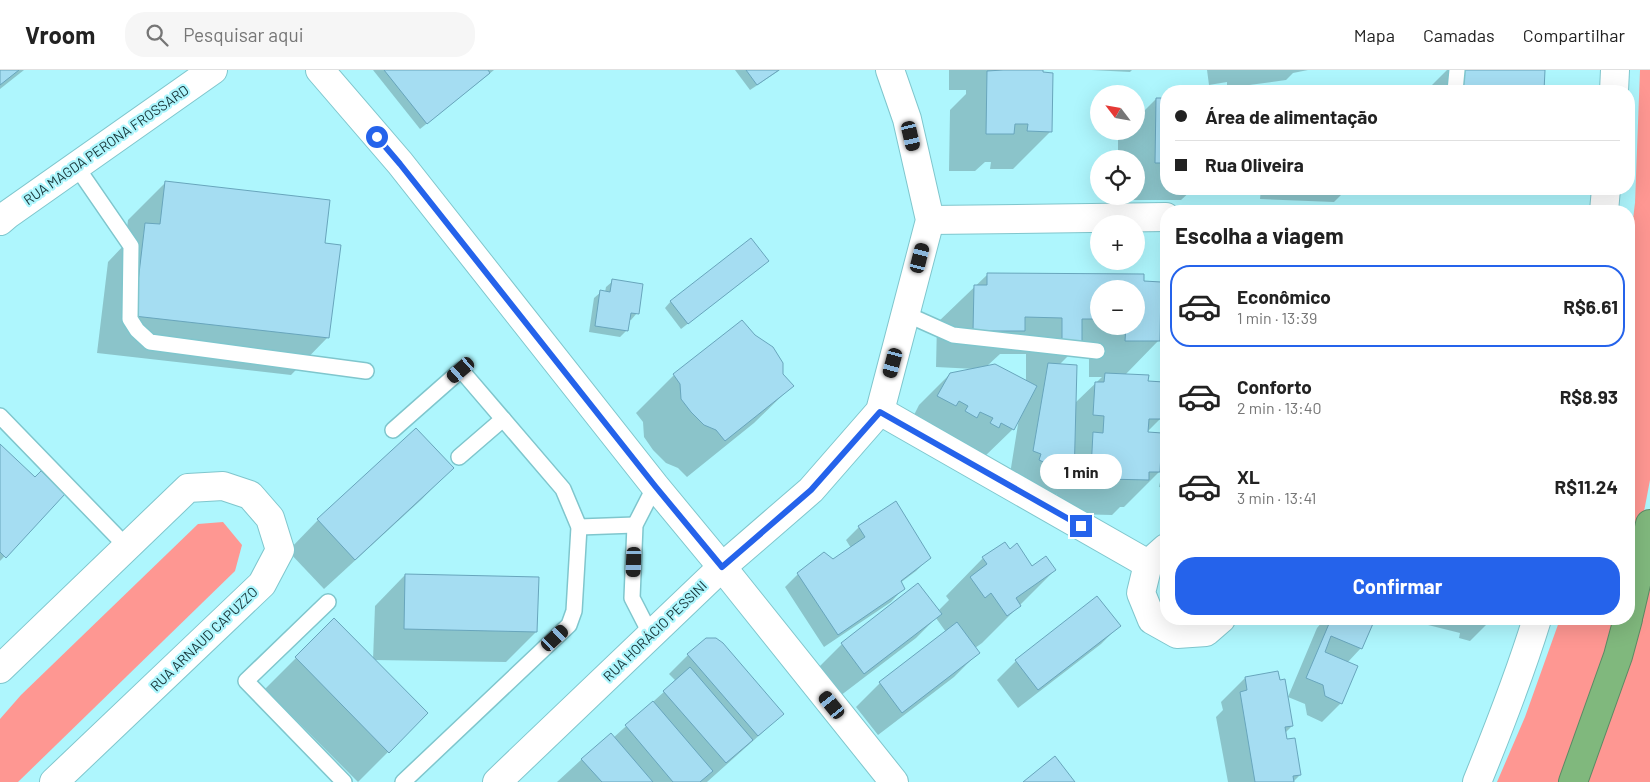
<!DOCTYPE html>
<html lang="pt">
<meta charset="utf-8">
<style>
:root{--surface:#fff;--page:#f6f6f6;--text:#222;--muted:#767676;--line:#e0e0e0;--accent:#2563eb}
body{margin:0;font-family:Barlow,sans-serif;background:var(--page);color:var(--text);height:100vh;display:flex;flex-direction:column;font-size:19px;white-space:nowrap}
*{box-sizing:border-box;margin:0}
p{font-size:16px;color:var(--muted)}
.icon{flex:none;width:28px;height:28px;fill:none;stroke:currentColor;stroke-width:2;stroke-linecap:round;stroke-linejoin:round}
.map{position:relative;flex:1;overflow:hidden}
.sheet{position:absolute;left:1160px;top:135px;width:475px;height:420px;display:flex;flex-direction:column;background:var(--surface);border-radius:20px;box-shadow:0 5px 20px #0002}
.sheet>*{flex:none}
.hud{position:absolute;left:1160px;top:15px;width:475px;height:110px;border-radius:20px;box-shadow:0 5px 20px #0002;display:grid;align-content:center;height:110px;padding:0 15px;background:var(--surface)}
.needle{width:32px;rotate:301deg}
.fabs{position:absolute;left:1090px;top:15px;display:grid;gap:10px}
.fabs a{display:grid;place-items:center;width:55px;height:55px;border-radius:50%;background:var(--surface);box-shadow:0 5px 20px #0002;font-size:25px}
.end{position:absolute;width:22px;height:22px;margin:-11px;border:6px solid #2563eb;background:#fff;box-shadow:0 0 0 2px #fff}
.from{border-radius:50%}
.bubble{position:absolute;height:35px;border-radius:18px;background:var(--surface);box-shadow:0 5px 20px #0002;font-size:16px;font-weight:700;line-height:35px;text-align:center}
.car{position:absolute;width:15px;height:30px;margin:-15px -8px;border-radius:6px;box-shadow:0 0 4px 1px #0007;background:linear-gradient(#222 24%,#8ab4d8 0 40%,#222 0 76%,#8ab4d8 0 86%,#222 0)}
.hud b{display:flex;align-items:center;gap:18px;height:48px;font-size:19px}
.hud b+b{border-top:1px solid var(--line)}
.hud i{width:12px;height:12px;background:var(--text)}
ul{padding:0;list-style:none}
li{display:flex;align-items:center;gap:15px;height:82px;margin:0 10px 8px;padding:0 5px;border:2px solid transparent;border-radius:20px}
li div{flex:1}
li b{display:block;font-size:19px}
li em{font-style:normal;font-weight:700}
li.active{border-color:var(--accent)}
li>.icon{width:45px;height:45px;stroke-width:1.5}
h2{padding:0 15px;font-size:22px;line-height:60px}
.primary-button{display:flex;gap:10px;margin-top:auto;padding:10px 15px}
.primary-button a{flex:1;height:58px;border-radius:20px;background:var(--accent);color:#fff;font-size:20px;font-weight:700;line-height:58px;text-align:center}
header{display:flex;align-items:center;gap:30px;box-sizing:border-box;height:70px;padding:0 25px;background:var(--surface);border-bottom:1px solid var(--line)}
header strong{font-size:24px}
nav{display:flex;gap:28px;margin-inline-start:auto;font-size:18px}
.search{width:350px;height:45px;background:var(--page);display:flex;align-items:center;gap:12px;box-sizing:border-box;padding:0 18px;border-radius:20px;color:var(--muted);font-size:19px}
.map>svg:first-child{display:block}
.green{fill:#fe9792}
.shadow{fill:#0003;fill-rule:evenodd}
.building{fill:#a5ddf2;stroke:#68a5bc}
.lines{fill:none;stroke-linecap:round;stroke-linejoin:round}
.service-casing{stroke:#7fc6cd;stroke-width:18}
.minor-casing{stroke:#7fc6cd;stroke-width:30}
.motorway-casing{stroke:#5b8a64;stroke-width:30}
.service{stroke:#fff;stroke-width:15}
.minor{stroke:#fff;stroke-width:28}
.motorway{stroke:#80b87d;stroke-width:28}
.route{stroke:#2563eb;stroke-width:6}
.labels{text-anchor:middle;stroke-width:4.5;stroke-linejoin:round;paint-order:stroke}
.street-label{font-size:14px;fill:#163437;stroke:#aef6fd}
</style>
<header>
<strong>Vroom</strong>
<div class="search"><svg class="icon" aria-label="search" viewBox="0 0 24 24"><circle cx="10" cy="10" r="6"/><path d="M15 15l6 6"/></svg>Pesquisar aqui</div>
<nav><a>Mapa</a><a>Camadas</a><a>Compartilhar</a></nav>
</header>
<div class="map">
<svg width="1650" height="712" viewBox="0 0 1650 712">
<rect width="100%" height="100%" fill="#aef6fd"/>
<g class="green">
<path d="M1640,0H1650V410L1638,473L1629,508V182L1635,133Z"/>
<path d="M223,452L242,475L235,501L18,712H0V649L21,625L198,454Z"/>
<path d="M1650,513V712H1584Z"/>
<path d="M1560,549H1617L1561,712H1497L1525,647Z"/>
</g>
<g class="shadow">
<path d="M0,0H24L0,19Z"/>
<path d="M373,0H494L420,59Z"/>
<path d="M735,0H780L750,20Z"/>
<path d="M949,0H1042L1051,61L1013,99H990L991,92H985L975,101H949L950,40L966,24V20H949Z"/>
<path d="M1091,0H1132L1130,2Z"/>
<path d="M1207,0H1308L1293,3L1286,10L1227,18V12L1209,15Z"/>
<path d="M1447,0H1544L1543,21H1426Z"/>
<path d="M1298,17L1376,21H1294Z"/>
<path d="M1156,29H1166V119H1193L1181,130H1118V126H1136V89H1118V67L1124,61H1136V49Z"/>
<path d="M165,113L328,267L291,305L97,283L108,192L125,174L128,150Z"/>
<path d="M1261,119H1347L1334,132L1260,129Z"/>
<path d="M761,197L681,259L665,238L671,231Z"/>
<path d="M988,204L1142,213L1159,270L1124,306L1147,312L1161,348L1146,363L1159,402L1124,437H1120L1112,445L1070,444L1056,435L1057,424L1049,432L1010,404L1019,348L1013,359L982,389L908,357L919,335L950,304L975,299L936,297L937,253ZM1099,219H1136V256H1099ZM1000,284H1026V311L987,296ZM1068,286H1089V307H1102L1075,333L1059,295Z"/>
<path d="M613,211L637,243L631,250L628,249L627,260L620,267L589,262L594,228L601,222H605L606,217Z"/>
<path d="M754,266L781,304L792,316L754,353L687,407L678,398L666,393L653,380L644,367L643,352L636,343L674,305Z"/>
<path d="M0,375L35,408L64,424L0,491Z"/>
<path d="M1166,382V418L1159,417Z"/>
<path d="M452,398L422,429L324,519L288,481L318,450Z"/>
<path d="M1166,442V458L1164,456Z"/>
<path d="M859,457L929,488L916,501L900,513L904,518L891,532L824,577L785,517L798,504L833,490L851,478L846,470Z"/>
<path d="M1009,480L1032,498L1055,500L982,573L975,578L978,583L954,607L878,665L856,637L880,613L946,562L936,548L916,568L840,626L818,598L842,574L918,515L938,541L949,530L946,526L983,488Z"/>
<path d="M405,505L536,562L506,592L373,590L375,536Z"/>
<path d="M1097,527L1119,556L1101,574L1018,638L997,610L1016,591Z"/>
<path d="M1285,549H1373L1361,578L1347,593L1341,633L1322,652L1307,645L1305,634L1288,627L1317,558L1323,551Z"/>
<path d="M1404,549H1492L1470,571L1459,568L1460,563Z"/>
<path d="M334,550L427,643L358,712L265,619Z"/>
<path d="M688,585L782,644L763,662L707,712H557L582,689L613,668L676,611L669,604Z"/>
<path d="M1245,608L1292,656L1285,663L1286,671L1300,705L1293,712H1228L1216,647L1223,640L1221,632Z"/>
</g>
<g class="building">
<path d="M0,0H19L0,15Z"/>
<path d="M384,0H488L490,3L427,54Z"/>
<path d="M746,0H779L757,15Z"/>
<path d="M1003,0H1043V2L1053,3L1052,62L1027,61L1028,54H1015L1014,64H986L987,1Z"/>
<path d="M1462,0H1545L1544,21H1461Z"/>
<path d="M1297,16L1378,20L1377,21H1297Z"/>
<path d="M1156,28H1166V93H1155Z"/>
<path d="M165,111L330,130L325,173L341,175L329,268L134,246L145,153L160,154Z"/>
<path d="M751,168L769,191L688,254L670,231Z"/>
<path d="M987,203L1144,204V211L1161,212L1160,271H1125L1126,256H1136V219H1099V249H1082V274H1062V248L1025,247V261H973L974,215H987Z"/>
<path d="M612,209L643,214L639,244L631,243L628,261L595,256L600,220L610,222Z"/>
<path d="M742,250L755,265L773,277L783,293V304L794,316L725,371L716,360L704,355L691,342L681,329L680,314L673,304Z"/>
<path d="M1048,293L1077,295L1074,409H1064L1053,402L1054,397L1039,390L1041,384L1033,381Z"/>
<path d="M995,294L1037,316L1014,360L1001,353L999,358L990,353L993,348L980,342L977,348L965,341L968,336L959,331L956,336L937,326L950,303Z"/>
<path d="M1105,303L1149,305L1148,311L1164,312L1162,349H1149L1148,362L1162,363L1160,402H1149V410L1105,409V401L1091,400L1093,362L1103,363L1104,346L1093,345L1095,312H1104Z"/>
<path d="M416,358L454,398L355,490L317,449Z"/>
<path d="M0,374L35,407L41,401L65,424L6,488L0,482Z"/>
<path d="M896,431L931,488L901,511L905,519L838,565L797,503L824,482L833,489L865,467L858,456Z"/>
<path d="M1005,472L1010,479L1017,473L1032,496L1046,486L1056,500L1016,528L1021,536L1007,546L991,523L985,528L970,507L987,494L982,487Z"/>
<path d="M405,504L539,507L537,562L404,559Z"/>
<path d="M918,513L942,544L864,604L841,573Z"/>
<path d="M1097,526L1121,556L1038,620L1015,590Z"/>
<path d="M334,548L428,643L389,683L295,587Z"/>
<path d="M1331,549H1375L1362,579L1331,566L1325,582L1358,596L1342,634L1325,626L1323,615L1306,608Z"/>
<path d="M957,552L980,583L902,643L879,612Z"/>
<path d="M706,568H716L723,573L784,644L758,666L687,584Z"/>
<path d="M690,597L753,670L726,693L663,621Z"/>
<path d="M1278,601L1280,610L1285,609L1293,656L1285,657L1287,669L1295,668L1301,705L1293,706L1294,712H1255L1240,622L1247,620L1245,607Z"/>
<path d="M653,631L713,701L700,712H673L625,655Z"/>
<path d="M611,663L653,712H602L581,689Z"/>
<path d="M1055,686L1075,712H1023Z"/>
</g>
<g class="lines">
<defs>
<g id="service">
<path d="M1455,21L1457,0"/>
<path d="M76,96L131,176L130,249L137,260L150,272L366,301"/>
<path d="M906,244L953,265L1097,281"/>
<path d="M0,346L127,477"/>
<path d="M393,360L461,300L563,419L579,457L574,541L569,555L403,712"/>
<path d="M459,387L503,349"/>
<path d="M579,457L635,455"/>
<path d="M328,532L246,611L344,712"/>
<path d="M651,565L632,528L635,455L655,416"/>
</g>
<g id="minor">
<path d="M320,0L400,93L655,416L722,497L894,712"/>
<path d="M1614,21L1615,0"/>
<path d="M1604,141L1606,119"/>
<path d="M930,150L1166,147"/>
<path d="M0,151L7,145L213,0"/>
<path d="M880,341L1148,494"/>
<path d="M1166,478L1148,494L1141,523L1152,550L1177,564L1206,562L1221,549"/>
<path d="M0,599L188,418L223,416L250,425L270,448L280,480L262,514L54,712"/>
<path d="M497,712L722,497L811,420L880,341L930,150L907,49L890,0"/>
<path d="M1477,712C1499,658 1520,604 1537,549"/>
</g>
<g id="motorway">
<path d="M1629,544L1650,454"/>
<path d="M1573,712L1618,586L1628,549"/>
</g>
</defs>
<use href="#service" class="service-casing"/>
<use href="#minor" class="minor-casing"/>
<use href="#motorway" class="motorway-casing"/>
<use href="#service" class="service"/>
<use href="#minor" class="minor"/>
<use href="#motorway" class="motorway"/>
</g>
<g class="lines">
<path class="route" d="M377,67L400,94L655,416L722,497L811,420L880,342L1081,456"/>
</g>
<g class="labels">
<g class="street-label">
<text transform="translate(106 75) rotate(-35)" y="5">RUA MAGDA PERONA FROSSARD</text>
<text transform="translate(655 561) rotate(-44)" y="5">RUA HORÁCIO PESSINI</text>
<text transform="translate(204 569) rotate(-44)" y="5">RUA ARNAUD CAPUZZO</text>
</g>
</g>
</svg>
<div class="fabs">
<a><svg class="needle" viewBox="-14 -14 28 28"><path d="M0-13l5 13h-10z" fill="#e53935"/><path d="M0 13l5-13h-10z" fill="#767676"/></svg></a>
<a><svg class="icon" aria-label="locate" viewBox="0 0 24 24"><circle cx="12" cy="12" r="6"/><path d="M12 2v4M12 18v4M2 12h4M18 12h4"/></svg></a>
<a>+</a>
<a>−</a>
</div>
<i class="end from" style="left:377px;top:67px"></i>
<i class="end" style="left:1081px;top:456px"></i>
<div class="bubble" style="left:1040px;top:384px;width:82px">1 min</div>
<i class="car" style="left:911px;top:66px;rotate:167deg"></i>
<i class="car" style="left:920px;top:188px;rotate:14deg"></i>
<i class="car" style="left:893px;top:293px;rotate:195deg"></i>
<i class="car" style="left:461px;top:300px;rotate:229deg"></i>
<i class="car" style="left:634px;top:492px;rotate:182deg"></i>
<i class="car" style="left:555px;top:568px;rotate:47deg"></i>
<i class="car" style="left:832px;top:635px;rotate:321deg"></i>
<div class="hud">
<b><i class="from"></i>Área de alimentação</b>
<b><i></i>Rua Oliveira</b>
</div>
<section class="sheet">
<h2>Escolha a viagem</h2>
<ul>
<li class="active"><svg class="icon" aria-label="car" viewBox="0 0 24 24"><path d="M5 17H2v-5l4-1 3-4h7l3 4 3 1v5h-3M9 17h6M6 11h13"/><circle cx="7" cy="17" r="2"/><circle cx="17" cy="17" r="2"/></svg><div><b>Econômico</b><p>1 min · 13:39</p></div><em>R$6.61</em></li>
<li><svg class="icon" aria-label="car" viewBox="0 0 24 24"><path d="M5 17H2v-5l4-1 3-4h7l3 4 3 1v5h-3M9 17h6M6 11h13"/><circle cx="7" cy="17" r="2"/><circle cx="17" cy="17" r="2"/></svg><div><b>Conforto</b><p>2 min · 13:40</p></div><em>R$8.93</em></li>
<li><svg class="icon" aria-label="car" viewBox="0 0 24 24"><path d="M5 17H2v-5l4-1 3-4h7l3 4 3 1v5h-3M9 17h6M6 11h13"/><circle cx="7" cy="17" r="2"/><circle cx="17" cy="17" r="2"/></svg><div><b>XL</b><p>3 min · 13:41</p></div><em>R$11.24</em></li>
</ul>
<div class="primary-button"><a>Confirmar</a></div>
</section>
</div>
